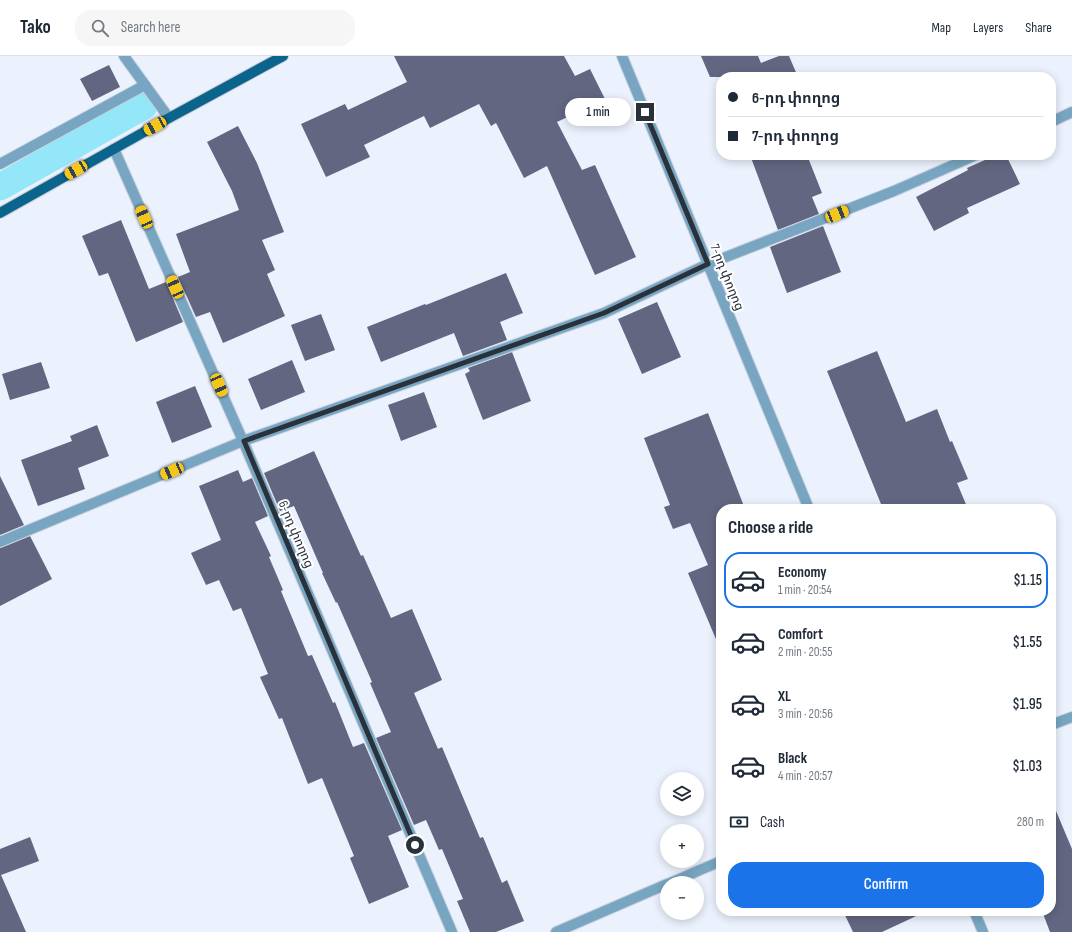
<!DOCTYPE html>
<meta charset="utf-8">
<style>
:root{--surface:#fff;--page:#f6f6f7;--text:#1f2937;--muted:#747a83;--line:#e0e1e3;--accent:#1a73e8}
body{margin:0;font-family:"Sofia Sans Condensed","Noto Sans Armenian",sans-serif;background:var(--page);color:var(--text);height:100vh;display:flex;flex-direction:column;font-size:15px;white-space:nowrap}
*{box-sizing:border-box;margin:0}
p{font-size:13px;color:var(--muted)}
.icon{flex:none;width:22px;height:22px;fill:none;stroke:currentColor;stroke-width:2;stroke-linecap:round;stroke-linejoin:round}
.map{position:relative;flex:1;overflow:hidden}
.drawer{position:absolute;left:716px;top:448px;width:340px;height:412px;display:flex;flex-direction:column;background:var(--surface);border-radius:16px;box-shadow:0 2px 10px #0003}
.drawer>*{flex:none}
.hud{position:absolute;left:716px;top:16px;width:340px;height:88px;border-radius:16px;box-shadow:0 2px 10px #0003;display:grid;align-content:center;height:88px;padding:0 12px;background:var(--surface)}
.buttons{position:absolute;left:660px;top:716px;display:grid;gap:8px}
.buttons a{display:grid;place-items:center;width:44px;height:44px;border-radius:50%;background:var(--surface);box-shadow:0 2px 10px #0003;font-size:20px}
.end{position:absolute;width:18px;height:18px;margin:-9px;border:5px solid #29313b;background:#fff;box-shadow:0 0 0 2px #fff}
.from{border-radius:50%}
.bubble{position:absolute;height:28px;border-radius:14px;background:var(--surface);box-shadow:0 2px 10px #0003;font-size:13px;font-weight:600;line-height:28px;text-align:center}
.car{position:absolute;width:12px;height:24px;margin:-12px -6px;border-radius:5px;box-shadow:0 0 3px 1px #0007;background:linear-gradient(#f5c518 24%,#345 0 40%,#f5c518 0 76%,#345 0 86%,#f5c518 0)}
.hud b{display:flex;align-items:center;gap:14px;height:38px;font-size:15px}
.hud b+b{border-top:1px solid var(--line)}
.hud i{width:10px;height:10px;background:var(--text)}
ul{padding:0;list-style:none}
li{display:flex;align-items:center;gap:12px;height:56px;margin:0 8px 6px;padding:0 4px;border:2px solid transparent;border-radius:16px}
li div{flex:1}
li b{display:block;font-size:15px}
li em{font-style:normal;font-weight:600}
li.selected{border-color:var(--accent)}
li>.icon{width:36px;height:36px;stroke-width:1.5}
h2{padding:0 12px;font-size:18px;line-height:48px}
.pay{display:flex;align-items:center;gap:10px;height:44px;padding:0 12px;font-size:15px}
.pay p{margin-inline-start:auto}
.action{display:flex;gap:8px;margin-top:auto;padding:8px 12px}
.action a{flex:1;height:46px;border-radius:16px;background:var(--accent);color:#fff;font-size:16px;font-weight:600;line-height:46px;text-align:center}
header{display:flex;align-items:center;gap:24px;box-sizing:border-box;height:56px;padding:0 20px;background:var(--surface);border-bottom:1px solid var(--line)}
header strong{font-size:19px}
nav{display:flex;gap:22px;margin-inline-start:auto;font-size:14px}
.search{width:280px;height:36px;background:var(--page);display:flex;align-items:center;gap:10px;box-sizing:border-box;padding:0 14px;border-radius:16px;color:var(--muted);font-size:15px}
.map>svg:first-child{display:block}
.lines{fill:none;stroke-linecap:round;stroke-linejoin:round}
.canal{stroke:#94e6f9;stroke-width:27}
.building{fill:#626680}
.lane-casing{stroke:#c8cfda;stroke-width:12}
.street-casing{stroke:#c8cfda;stroke-width:12}
.primary-casing{stroke:#c8cfda;stroke-width:12}
.lane{stroke:#78a6c2;stroke-width:10}
.street{stroke:#78a6c2;stroke-width:10}
.primary{stroke:#0a648b;stroke-width:10}
.route{stroke:#29313b;stroke-width:5}
.labels{text-anchor:middle;stroke-width:4;stroke-linejoin:round;paint-order:stroke}
.street-label{font-size:13px;fill:#29313b;stroke:#fff}
</style>
<header>
<strong>Tako</strong>
<div class="search"><svg class="icon" aria-label="search" viewBox="0 0 24 24"><circle cx="10" cy="10" r="6"/><path d="M15 15l6 6"/></svg>Search here</div>
<nav><a>Map</a><a>Layers</a><a>Share</a></nav>
</header>
<div class="map">
<svg width="1072" height="876" viewBox="0 0 1072 876">
<rect width="100%" height="100%" fill="#ebf2fd"/>
<g class="lines">
<path class="canal" d="M0,131L144,50"/>
</g>
<g class="building">
<path d="M394,0H564L575,20L590,13L605,43L557,66L582,114L595,109L636,201L595,219L547,110L524,122L496,67L491,70L479,48L430,72L424,60L364,89L370,101L326,121L301,68L345,48L348,54L407,26Z"/>
<path d="M701,0H758L761,7L779,0H789L798,21H710Z"/>
<path d="M109,9L120,31L92,45L80,23Z"/>
<path d="M238,70L257,107L284,176L262,184L275,214L267,218L285,260L223,287L210,256L196,261L178,221L190,216L176,178L239,154L232,135L207,86Z"/>
<path d="M750,99H807L822,137L812,141L819,158L778,174Z"/>
<path d="M996,99H1006L1020,128L967,152L969,157L934,175L916,141L968,114L967,112Z"/>
<path d="M121,164L149,233L166,226L183,266L136,286L108,217L99,220L82,180Z"/>
<path d="M823,170L841,216L787,237L770,191Z"/>
<path d="M506,217L523,257L500,266L507,284L463,300L454,277L381,306L367,271L425,248L426,249Z"/>
<path d="M657,246L681,301L642,318L618,263Z"/>
<path d="M321,258L335,294L305,305L291,269Z"/>
<path d="M877,295L906,366L937,353L950,386L952,385L968,423L957,427L968,453H883L827,315Z"/>
<path d="M512,296L531,345L483,364L465,318L470,315L468,312Z"/>
<path d="M292,304L305,336L261,354L248,323Z"/>
<path d="M41,306L50,332L10,344L2,318Z"/>
<path d="M195,330L212,371L172,387L156,346Z"/>
<path d="M424,336L437,371L401,385L388,349Z"/>
<path d="M708,357L745,453H721V595L688,517L708,509L690,467L673,473L664,451L670,449L644,382Z"/>
<path d="M97,369L109,400L78,412L85,433L38,450L21,404L72,385L70,380Z"/>
<path d="M314,395L361,500L363,499L391,562L412,553L442,624L414,637L438,693L442,691L480,782L483,781L502,827L507,824L524,865L496,876H470L457,845L463,843L442,793L439,794L426,764L414,769L376,682L391,676L370,627L372,626L337,546L336,547L322,517H323L294,450L280,455L264,417Z"/>
<path d="M238,414L243,426L252,422L268,460L255,466L271,500L269,501L283,534L281,535L308,600L312,599L333,647L335,646L353,691L364,687L402,774L388,780L409,831L369,848L350,802L354,800L322,722L308,728L282,662L279,663L260,621L268,618L241,552L233,555L219,524L206,529L191,497L221,484L199,430Z"/>
<path d="M0,420L24,469L0,479Z"/>
<path d="M30,480L52,523L0,550V492Z"/>
<path d="M1051,743L1072,793V876H1050L1042,855H1051Z"/>
<path d="M30,781L39,805L1,819L26,876H0V793Z"/>
<path d="M843,855H927L882,876H853Z"/>
</g>
<g class="lines">
<defs>
<path id="lane" d="M0,108L145,29"/>
<g id="street">
<path d="M124,0L169,62"/>
<path d="M622,0L809,453"/>
<path d="M1051,66L1072,56"/>
<path d="M114,93L243,385L452,876"/>
<path d="M0,486L243,385L604,257L708,208L894,135L976,99"/>
<path d="M1051,669L1072,661"/>
<path d="M670,827L721,805"/>
<path d="M974,855L983,876"/>
<path d="M556,876L667,828"/>
</g>
<path id="primary" d="M0,157L169,62L283,0"/>
</defs>
<use href="#lane" class="lane-casing"/>
<use href="#street" class="street-casing"/>
<use href="#primary" class="primary-casing"/>
<use href="#lane" class="lane"/>
<use href="#street" class="street"/>
<use href="#primary" class="primary"/>
</g>
<g class="lines">
<path class="route" d="M415,789L244,385L604,257L708,208L645,56"/>
</g>
<g class="labels">
<g class="street-label">
<text transform="translate(728 221) rotate(68)" y="5">7-րդ փողոց</text>
<text transform="translate(297 478) rotate(67)" y="5">6-րդ փողոց</text>
</g>
</g>
</svg>
<div class="buttons">
<a><svg class="icon" aria-label="layers" viewBox="0 0 24 24"><path d="M12 4l9 5-9 5-9-5zM3 14l9 5 9-5"/></svg></a>
<a>+</a>
<a>−</a>
</div>
<i class="end from" style="left:415px;top:789px"></i>
<i class="end" style="left:645px;top:56px"></i>
<div class="bubble" style="left:565px;top:42px;width:66px">1 min</div>
<i class="car" style="left:155px;top:70px;rotate:241deg"></i>
<i class="car" style="left:76px;top:114px;rotate:240deg"></i>
<i class="car" style="left:837px;top:158px;rotate:68deg"></i>
<i class="car" style="left:144px;top:161px;rotate:336deg"></i>
<i class="car" style="left:175px;top:231px;rotate:336deg"></i>
<i class="car" style="left:219px;top:329px;rotate:156deg"></i>
<i class="car" style="left:172px;top:415px;rotate:247deg"></i>
<div class="hud">
<b><i class="from"></i>6-րդ փողոց</b>
<b><i></i>7-րդ փողոց</b>
</div>
<section class="drawer">
<h2>Choose a ride</h2>
<ul>
<li class="selected"><svg class="icon" aria-label="car" viewBox="0 0 24 24"><path d="M5 17H2v-5l4-1 3-4h7l3 4 3 1v5h-3M9 17h6M6 11h13"/><circle cx="7" cy="17" r="2"/><circle cx="17" cy="17" r="2"/></svg><div><b>Economy</b><p>1 min · 20:54</p></div><em>$1.15</em></li>
<li><svg class="icon" aria-label="car" viewBox="0 0 24 24"><path d="M5 17H2v-5l4-1 3-4h7l3 4 3 1v5h-3M9 17h6M6 11h13"/><circle cx="7" cy="17" r="2"/><circle cx="17" cy="17" r="2"/></svg><div><b>Comfort</b><p>2 min · 20:55</p></div><em>$1.55</em></li>
<li><svg class="icon" aria-label="car" viewBox="0 0 24 24"><path d="M5 17H2v-5l4-1 3-4h7l3 4 3 1v5h-3M9 17h6M6 11h13"/><circle cx="7" cy="17" r="2"/><circle cx="17" cy="17" r="2"/></svg><div><b>XL</b><p>3 min · 20:56</p></div><em>$1.95</em></li>
<li><svg class="icon" aria-label="car" viewBox="0 0 24 24"><path d="M5 17H2v-5l4-1 3-4h7l3 4 3 1v5h-3M9 17h6M6 11h13"/><circle cx="7" cy="17" r="2"/><circle cx="17" cy="17" r="2"/></svg><div><b>Black</b><p>4 min · 20:57</p></div><em>$1.03</em></li>
</ul>
<div class="pay"><svg class="icon" aria-label="cash" viewBox="0 0 24 24"><path d="M3 7h18v10H3z"/><circle cx="12" cy="12" r="2"/></svg>Cash<p>280 m</p></div>
<div class="action"><a>Confirm</a></div>
</section>
</div>
